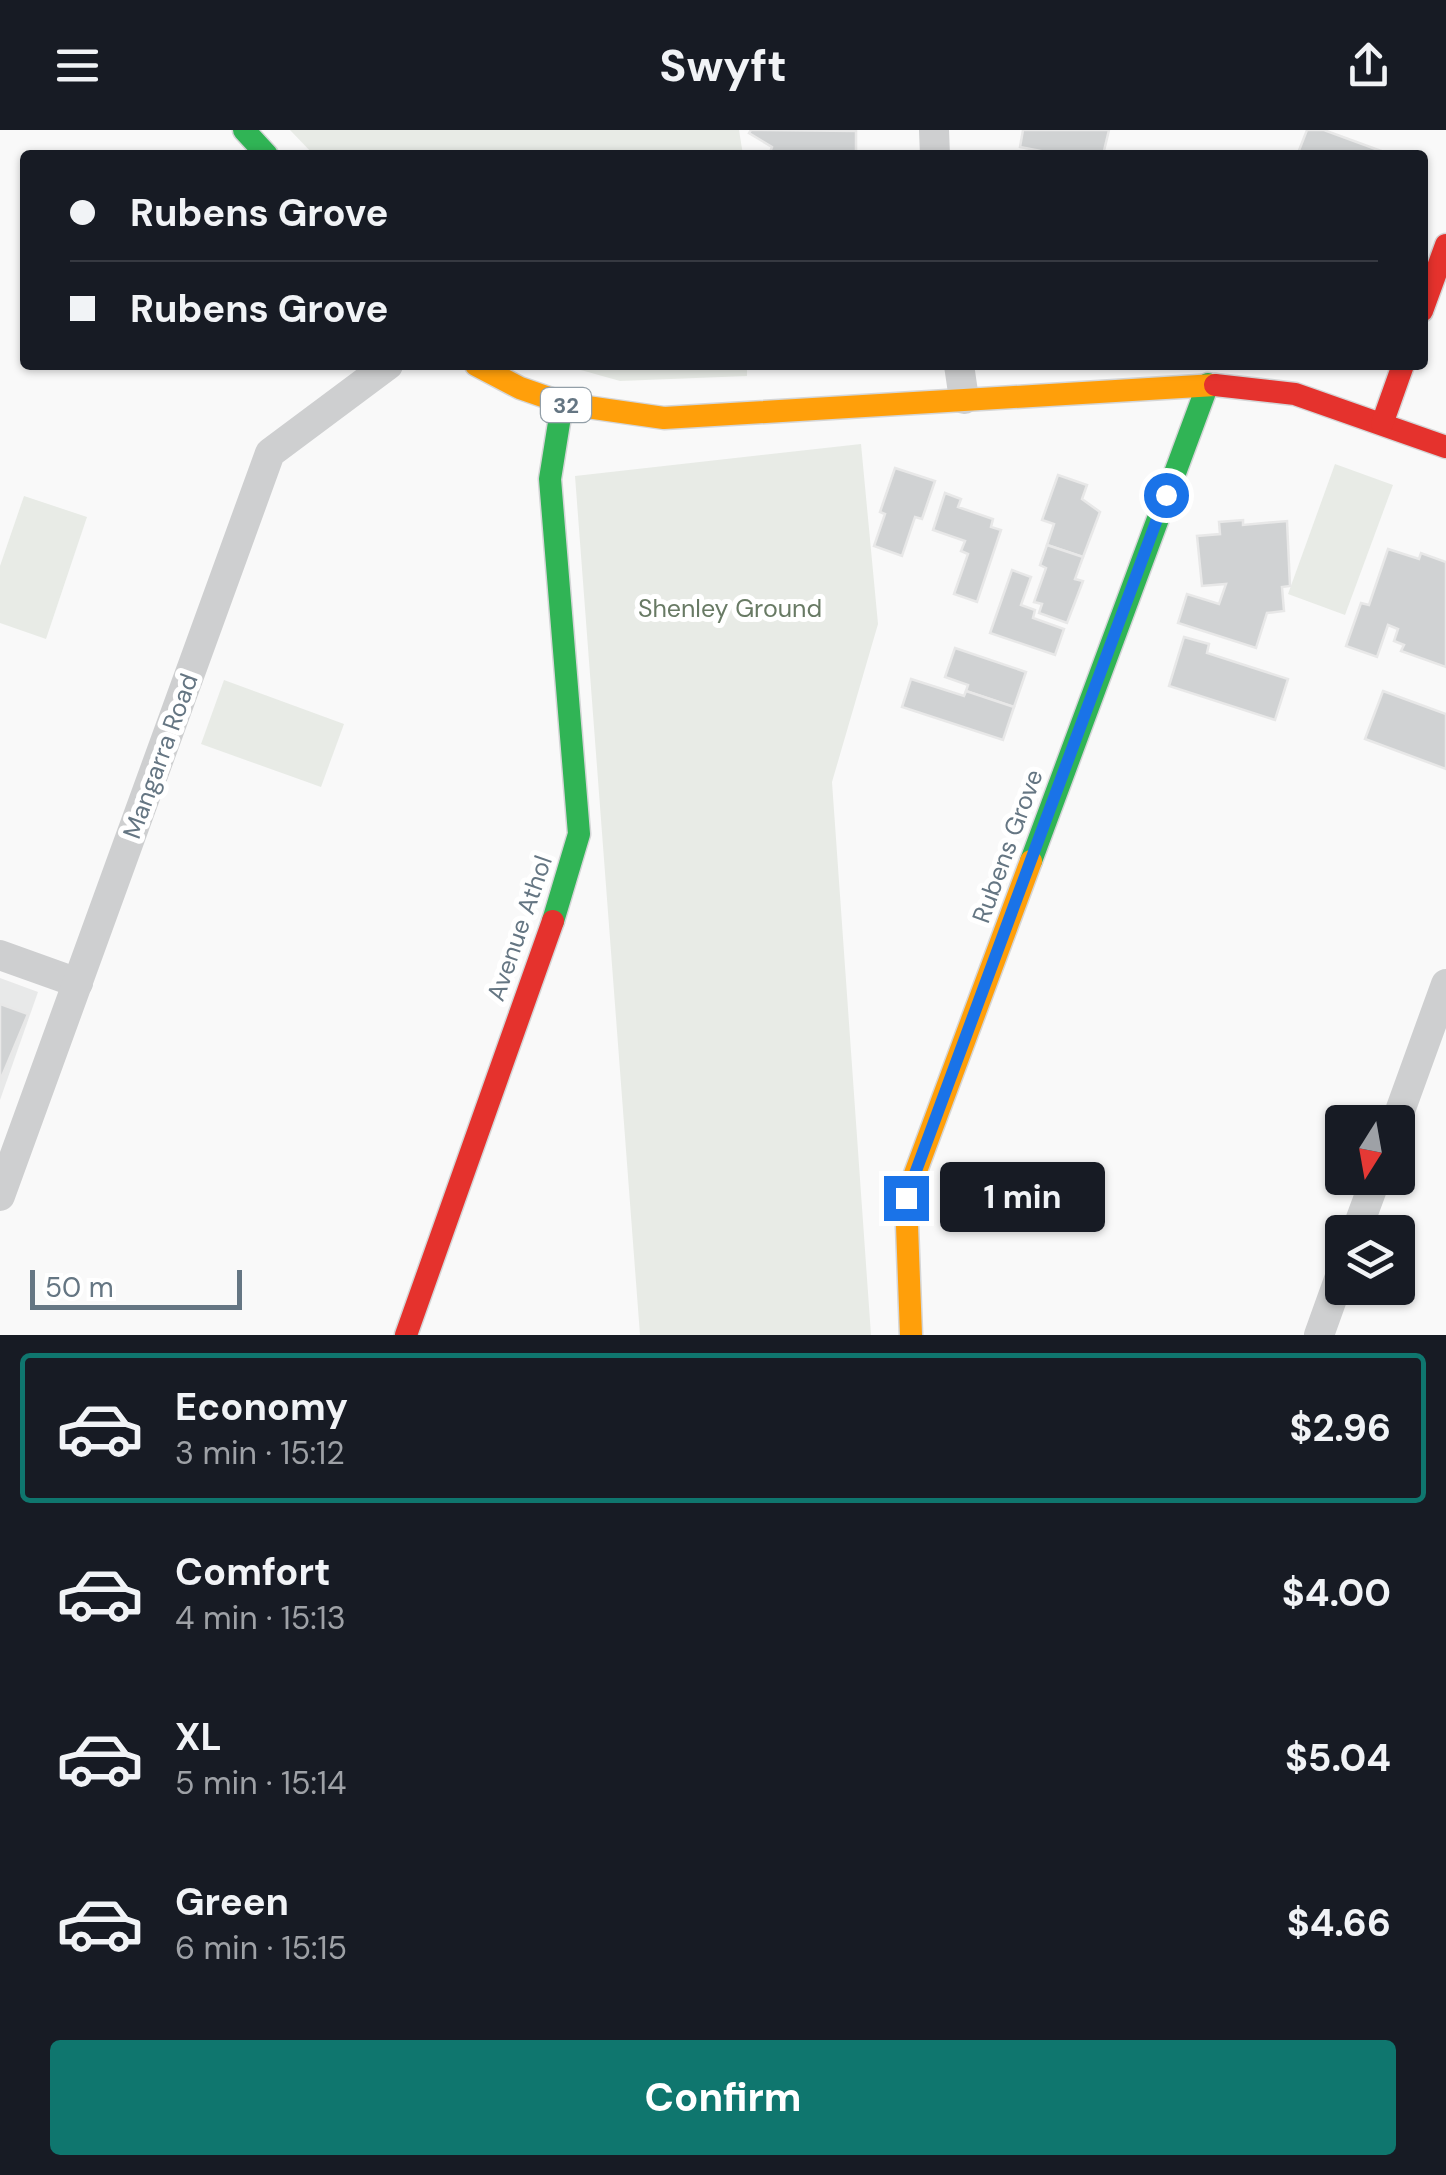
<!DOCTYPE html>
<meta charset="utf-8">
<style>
:root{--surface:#171b24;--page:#20242c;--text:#f1f3f6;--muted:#9ea1a6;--line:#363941;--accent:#0f766e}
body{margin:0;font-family:"DM Sans",sans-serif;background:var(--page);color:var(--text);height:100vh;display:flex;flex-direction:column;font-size:38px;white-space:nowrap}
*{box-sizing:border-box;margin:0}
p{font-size:32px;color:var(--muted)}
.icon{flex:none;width:55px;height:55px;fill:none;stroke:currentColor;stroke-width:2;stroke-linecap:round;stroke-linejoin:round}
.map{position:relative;height:1205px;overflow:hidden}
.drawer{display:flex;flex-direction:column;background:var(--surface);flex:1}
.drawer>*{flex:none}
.banner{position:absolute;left:20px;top:20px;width:1408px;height:220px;border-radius:10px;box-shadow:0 2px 8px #0004;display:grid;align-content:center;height:220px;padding:0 50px;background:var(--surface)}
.needle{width:65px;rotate:191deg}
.fabs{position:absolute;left:1325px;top:975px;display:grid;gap:20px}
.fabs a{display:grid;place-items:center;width:90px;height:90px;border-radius:10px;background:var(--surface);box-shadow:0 2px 8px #0004;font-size:50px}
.scale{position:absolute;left:30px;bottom:25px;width:212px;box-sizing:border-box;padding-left:10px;border:5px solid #657683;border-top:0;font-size:28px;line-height:35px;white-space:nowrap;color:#657683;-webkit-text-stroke:8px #fff;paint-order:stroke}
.end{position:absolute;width:45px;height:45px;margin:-22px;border:12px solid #1a73e8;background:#fff;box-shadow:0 0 0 5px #fff}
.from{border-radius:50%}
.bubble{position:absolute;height:70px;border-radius:10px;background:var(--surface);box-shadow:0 2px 8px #0004;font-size:32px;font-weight:700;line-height:70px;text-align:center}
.banner b{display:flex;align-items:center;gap:35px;height:95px;font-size:38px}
.banner b+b{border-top:2px solid var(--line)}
.banner i{width:25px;height:25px;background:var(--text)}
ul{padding:18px 0 0;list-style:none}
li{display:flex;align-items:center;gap:30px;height:150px;margin:0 20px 15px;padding:0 30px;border:5px solid transparent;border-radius:10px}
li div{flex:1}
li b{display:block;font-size:38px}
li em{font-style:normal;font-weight:700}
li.current{border-color:var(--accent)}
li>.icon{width:90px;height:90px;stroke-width:1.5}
.action{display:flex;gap:20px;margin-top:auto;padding:20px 50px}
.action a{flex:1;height:115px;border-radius:10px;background:var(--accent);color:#fff;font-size:40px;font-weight:700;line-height:115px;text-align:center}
header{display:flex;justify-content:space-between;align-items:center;height:130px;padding:0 50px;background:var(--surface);font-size:45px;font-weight:700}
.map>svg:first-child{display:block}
.built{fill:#e8e9e9}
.green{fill:#e8ebe6}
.building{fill:#d0d2d3;stroke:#e8e8e8;stroke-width:2.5}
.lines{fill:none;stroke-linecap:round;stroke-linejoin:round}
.fast-casing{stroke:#d5d6d7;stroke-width:25}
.slow-casing{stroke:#d5d6d7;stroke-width:25}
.jam-casing{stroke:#d5d6d7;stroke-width:25}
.street{stroke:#cecfd0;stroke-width:30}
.fast{stroke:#30b455;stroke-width:22}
.slow{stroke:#ff9f0a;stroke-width:22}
.jam{stroke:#e5322d;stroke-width:22}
.route{stroke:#1a73e8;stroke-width:12}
.labels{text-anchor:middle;stroke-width:10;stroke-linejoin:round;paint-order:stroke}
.shield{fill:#fff;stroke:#939fa8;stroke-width:2.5}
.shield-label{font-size:22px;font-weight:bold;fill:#657683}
.park-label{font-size:25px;fill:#687a64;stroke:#fff}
.street-label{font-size:25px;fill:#657683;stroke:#fff}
</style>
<header><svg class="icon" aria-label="menu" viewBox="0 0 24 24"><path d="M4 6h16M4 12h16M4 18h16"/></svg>Swyft<svg class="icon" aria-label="share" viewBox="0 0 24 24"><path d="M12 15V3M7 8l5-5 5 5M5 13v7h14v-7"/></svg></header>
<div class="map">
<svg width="1446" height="1205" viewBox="0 0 1446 1205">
<rect width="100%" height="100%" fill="#f9f9f9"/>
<path class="built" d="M0,848L38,862L0,970Z"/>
<g class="green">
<path d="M290,0H739L743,25H314Z"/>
<path d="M563,235H747V246L620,251Z"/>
<path d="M861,314L878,494L832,652L871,1205H640L575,346Z"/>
<path d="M1335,334L1393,355L1345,485L1288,464Z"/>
<path d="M24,366L87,387L46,509L0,493V436Z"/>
<path d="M224,550L344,594L321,657L201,614Z"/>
</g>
<g class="building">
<path d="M751,0L856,1V25H769L772,17L749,3Z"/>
<path d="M1023,0H1109L1103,25H1061L1020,17Z"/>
<path d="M1307,0H1324L1392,25H1304L1298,23Z"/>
<path d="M895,338L935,351L922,389L915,387L902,426L874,416L885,384L880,382Z"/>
<path d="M1058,345L1087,355L1082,369L1100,382L1083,427L1047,415L1054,394L1042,390Z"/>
<path d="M945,363L961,369L958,377L993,389L991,397L1001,400L977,472L954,464L968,424L961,421L965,411L933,400Z"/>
<path d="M1243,390V395L1287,391L1290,456L1282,457L1284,481L1267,483L1256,518L1178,493L1187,464L1219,474L1226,454L1202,456L1197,406L1220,404L1219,392Z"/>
<path d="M1047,415L1083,427L1075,449L1083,451L1067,493L1039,483L1042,474L1034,472L1046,438L1040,435Z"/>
<path d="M1388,419L1419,429L1421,423L1446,432V537L1401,521L1404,515L1394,511L1398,499L1388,495L1377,527L1346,516L1361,473L1369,475Z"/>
<path d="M1012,440L1031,447L1021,475L1035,480L1033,488L1064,499L1055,525L990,503Z"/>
<path d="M1184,507L1209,514L1207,523L1288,549L1275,590L1169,556Z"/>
<path d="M955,518L1026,542L1014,577L966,561L968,555L945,547Z"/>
<path d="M911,549L964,566L966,561L1014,577L1003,610L902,577Z"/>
<path d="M1383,561L1446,584V639L1365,609Z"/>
<path d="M0,874L28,884L0,951Z"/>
</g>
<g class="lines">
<defs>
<g id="fast">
<path d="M244,0L267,25"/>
<path d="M1031,731L1208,254"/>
<path d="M553,791L579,704L550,349L562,274"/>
</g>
<g id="slow">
<path d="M476,235L520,258L566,274L664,288L1215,255"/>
<path d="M911,1205L906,1068L1031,731"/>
</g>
<g id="jam">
<path d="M1422,181L1446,115"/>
<path d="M1215,255L1295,264L1446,317"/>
<path d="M1382,294L1403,235"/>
<path d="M406,1205L553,791"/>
</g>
</defs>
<use href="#fast" class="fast-casing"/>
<use href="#slow" class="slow-casing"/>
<use href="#jam" class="jam-casing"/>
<g class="street">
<path d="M934,0L935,25"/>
<path d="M959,235L964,269"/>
<path d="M0,825L78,853"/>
<path d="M1396,992L1446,854"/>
<path d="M0,1066L270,323L388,235"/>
<path d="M1356,1102L1376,1048"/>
<path d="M1319,1205L1342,1141"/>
</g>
<use href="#fast" class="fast"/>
<use href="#slow" class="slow"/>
<use href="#jam" class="jam"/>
</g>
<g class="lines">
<path class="route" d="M906,1068L1166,365"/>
</g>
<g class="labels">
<rect class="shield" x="541" y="258" width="50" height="34" rx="8"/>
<g class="shield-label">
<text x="566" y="283">32</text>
</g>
<g class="park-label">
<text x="730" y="487">Shenley Ground</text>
</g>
<g class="street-label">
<text transform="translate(160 626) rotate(-70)" y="9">Mangarra Road</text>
<text transform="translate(1007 716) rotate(-70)" y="9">Rubens Grove</text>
<text transform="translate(519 798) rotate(-71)" y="9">Avenue Athol</text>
</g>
</g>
</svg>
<div class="fabs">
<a><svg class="needle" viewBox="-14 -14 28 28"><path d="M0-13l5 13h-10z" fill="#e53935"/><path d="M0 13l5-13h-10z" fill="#9ea1a6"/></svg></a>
<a><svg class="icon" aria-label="layers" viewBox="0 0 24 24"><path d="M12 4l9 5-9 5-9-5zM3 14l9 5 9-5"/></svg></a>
</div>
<div class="scale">50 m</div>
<i class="end from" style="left:1166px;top:365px"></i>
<i class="end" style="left:906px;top:1068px"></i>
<div class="bubble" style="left:940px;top:1032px;width:165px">1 min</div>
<div class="banner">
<b><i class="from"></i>Rubens Grove</b>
<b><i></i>Rubens Grove</b>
</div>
</div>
<section class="drawer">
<ul>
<li class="current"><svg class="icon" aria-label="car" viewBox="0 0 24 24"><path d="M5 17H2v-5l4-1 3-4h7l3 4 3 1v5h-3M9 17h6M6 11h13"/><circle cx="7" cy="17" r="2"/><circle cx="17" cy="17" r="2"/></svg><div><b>Economy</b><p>3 min · 15:12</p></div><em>$2.96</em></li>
<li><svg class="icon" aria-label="car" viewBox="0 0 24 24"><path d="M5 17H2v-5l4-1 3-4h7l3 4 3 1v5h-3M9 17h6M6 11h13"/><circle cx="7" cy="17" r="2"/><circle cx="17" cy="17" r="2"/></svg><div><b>Comfort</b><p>4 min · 15:13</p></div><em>$4.00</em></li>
<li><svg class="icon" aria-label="car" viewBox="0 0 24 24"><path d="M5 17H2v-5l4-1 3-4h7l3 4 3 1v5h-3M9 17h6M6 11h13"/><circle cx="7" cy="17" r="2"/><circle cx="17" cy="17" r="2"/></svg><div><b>XL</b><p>5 min · 15:14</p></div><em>$5.04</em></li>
<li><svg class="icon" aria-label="car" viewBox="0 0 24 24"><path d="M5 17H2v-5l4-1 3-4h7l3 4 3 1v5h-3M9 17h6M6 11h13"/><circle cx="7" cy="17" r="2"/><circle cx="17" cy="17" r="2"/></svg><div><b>Green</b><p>6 min · 15:15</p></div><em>$4.66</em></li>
</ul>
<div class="action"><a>Confirm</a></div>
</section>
